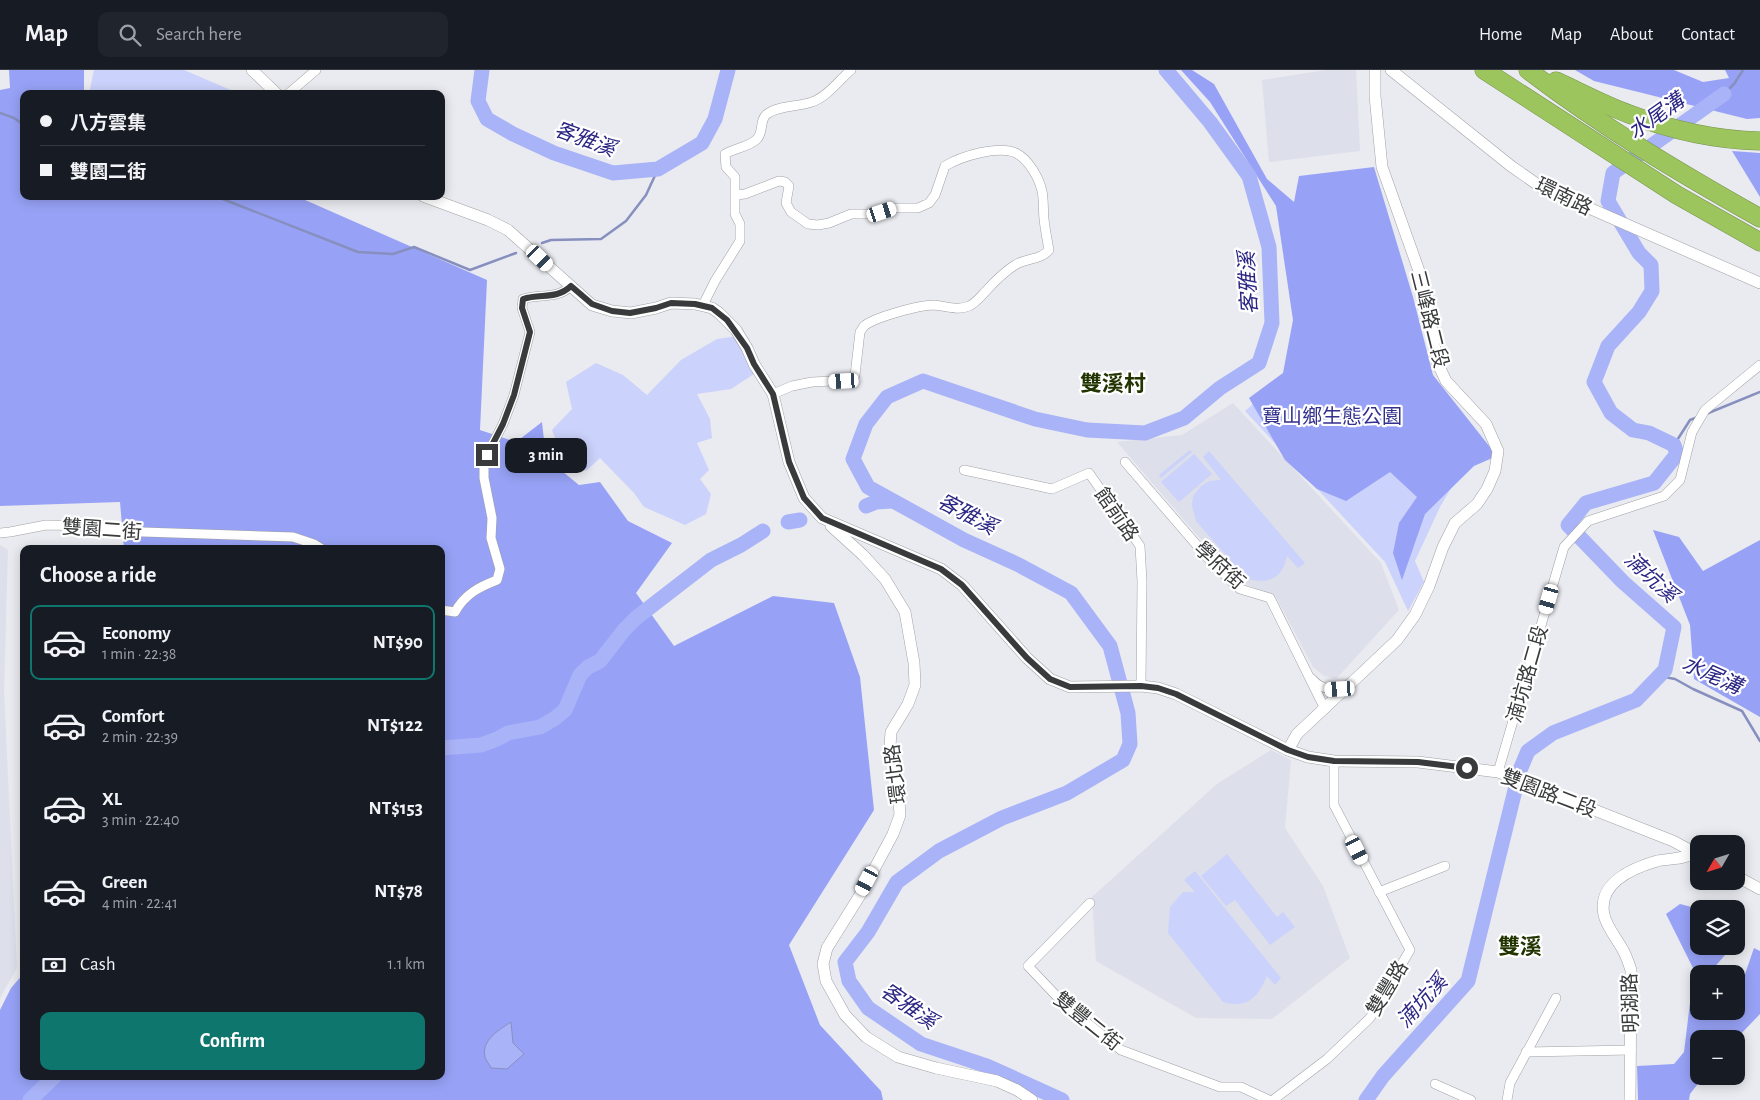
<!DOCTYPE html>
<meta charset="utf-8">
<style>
:root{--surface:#171b24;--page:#20242c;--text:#f1f3f6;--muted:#9ea1a6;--line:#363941;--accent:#0f766e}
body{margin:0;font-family:"Alegreya Sans","Noto Sans TC",sans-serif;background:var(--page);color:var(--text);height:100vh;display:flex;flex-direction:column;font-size:19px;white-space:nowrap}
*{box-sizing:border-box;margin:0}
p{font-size:16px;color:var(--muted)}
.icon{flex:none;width:28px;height:28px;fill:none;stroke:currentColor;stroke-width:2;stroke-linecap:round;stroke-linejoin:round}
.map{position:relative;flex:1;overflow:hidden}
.sheet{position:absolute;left:20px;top:475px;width:425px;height:535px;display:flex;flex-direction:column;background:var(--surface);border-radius:10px;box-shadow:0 2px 12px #0003}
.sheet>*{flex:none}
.hud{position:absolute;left:20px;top:20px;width:425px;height:110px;border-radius:10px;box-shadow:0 2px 12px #0003;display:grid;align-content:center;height:110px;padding:0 20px;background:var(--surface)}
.needle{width:32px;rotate:231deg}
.tools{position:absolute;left:1690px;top:765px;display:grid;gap:10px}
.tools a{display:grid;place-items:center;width:55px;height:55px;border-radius:10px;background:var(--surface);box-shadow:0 2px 12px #0003;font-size:25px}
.end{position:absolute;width:22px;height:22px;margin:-11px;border:6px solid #393a3b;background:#fff;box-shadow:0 0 0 2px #fff}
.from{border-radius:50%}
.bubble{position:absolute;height:35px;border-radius:10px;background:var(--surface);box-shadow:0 2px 12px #0003;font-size:16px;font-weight:700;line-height:35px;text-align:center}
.car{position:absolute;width:15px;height:30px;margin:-15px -8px;border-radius:6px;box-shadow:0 0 4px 1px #0007;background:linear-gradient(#fff 24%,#345 0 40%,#fff 0 76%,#345 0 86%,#fff 0)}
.hud b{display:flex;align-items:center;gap:18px;height:48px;font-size:19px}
.hud b+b{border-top:1px solid var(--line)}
.hud i{width:12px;height:12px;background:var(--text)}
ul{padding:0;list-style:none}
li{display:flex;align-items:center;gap:15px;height:75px;margin:0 10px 8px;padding:0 10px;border:2px solid transparent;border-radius:10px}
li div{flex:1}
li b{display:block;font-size:19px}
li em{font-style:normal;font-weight:700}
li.current{border-color:var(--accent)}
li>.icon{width:45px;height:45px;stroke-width:1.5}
h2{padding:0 20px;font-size:22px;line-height:60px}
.pay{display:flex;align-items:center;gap:12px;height:55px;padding:0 20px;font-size:19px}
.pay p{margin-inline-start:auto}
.primary-button{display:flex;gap:10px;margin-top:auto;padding:10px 20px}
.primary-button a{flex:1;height:58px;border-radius:10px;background:var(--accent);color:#fff;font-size:20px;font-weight:700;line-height:58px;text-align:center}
header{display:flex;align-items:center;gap:30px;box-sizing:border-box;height:70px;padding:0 25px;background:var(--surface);border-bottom:1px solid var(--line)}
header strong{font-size:24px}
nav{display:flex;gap:28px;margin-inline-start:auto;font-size:18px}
.search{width:350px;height:45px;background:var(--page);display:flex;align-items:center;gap:12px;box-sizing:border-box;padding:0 18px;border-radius:10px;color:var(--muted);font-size:19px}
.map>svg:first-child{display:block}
.built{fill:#dddfea}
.green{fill:#cbd2fb}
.forest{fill:#97a2f6}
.water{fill:#a9b3f7;stroke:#878fbf}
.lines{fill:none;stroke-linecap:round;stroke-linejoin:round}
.stream{stroke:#878fbf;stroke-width:2.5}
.river{stroke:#a9b3f7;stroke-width:15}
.minor-casing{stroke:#a0a1a5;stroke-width:10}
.tertiary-casing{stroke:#a0a1a5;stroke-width:12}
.motorway-casing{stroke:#799451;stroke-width:19}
.minor{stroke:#fff;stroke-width:9}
.tertiary{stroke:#fff;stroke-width:11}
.motorway{stroke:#9cc55d;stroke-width:18}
.route{stroke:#393a3b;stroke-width:6}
.labels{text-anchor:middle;stroke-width:4.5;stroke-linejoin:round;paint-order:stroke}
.street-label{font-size:20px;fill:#393a3b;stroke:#fff}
.park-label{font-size:20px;fill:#33308e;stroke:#fff}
.water-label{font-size:21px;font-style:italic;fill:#2b2684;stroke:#fff}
.quarter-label{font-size:22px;font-weight:bold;fill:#223400;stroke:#fff}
</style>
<header>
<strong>Map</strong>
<div class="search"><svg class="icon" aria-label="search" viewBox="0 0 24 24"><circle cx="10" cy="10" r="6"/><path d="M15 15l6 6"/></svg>Search here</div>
<nav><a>Home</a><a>Map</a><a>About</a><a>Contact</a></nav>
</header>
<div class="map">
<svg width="1760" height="1030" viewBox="0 0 1760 1030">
<rect width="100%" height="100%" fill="#eaebf0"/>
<g class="built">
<path d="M1326,0H1356L1360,81L1269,92L1262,10Z"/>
<path d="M1233,333L1381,493L1399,540L1336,609L1324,606L1313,597L1276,527L1243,513L1216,487L1117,372L1182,365Z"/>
<path d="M0,475L8,480L4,621L17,898L0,928Z"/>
<path d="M1271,680L1291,690L1285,758L1323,816L1350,888L1272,949L1196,948L1096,891L1092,827L1217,714Z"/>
</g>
<g class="green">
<path d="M94,0H184L240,24H89Z"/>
<path d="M737,266L754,304L731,319L697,324L710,349L712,368L697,373L709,400L700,409L711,424L706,444L685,455L644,437L634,423L600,388L586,401L560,381L552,360L572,339L566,312L596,293L623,305L647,325L681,290L717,269Z"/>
<path d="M1287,305L1463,398L1440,437L1415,491L1424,512L1408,541L1385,492L1245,341Z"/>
<path d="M1190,380L1192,382L1161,408L1159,405Z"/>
<path d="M1209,381L1305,493L1298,498L1287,486C1282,509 1269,514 1247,509L1196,451L1192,436L1193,426L1201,416L1209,411L1221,410L1203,387Z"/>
<path d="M1194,384L1212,404L1179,432L1161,412Z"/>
<path d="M1227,784L1277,847L1283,842L1295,857L1270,875L1235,830L1226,836L1201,806Z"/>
<path d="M1195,801L1281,908L1275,915L1267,906C1258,927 1248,939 1223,932L1168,863L1170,837L1183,822H1195L1184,810Z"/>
</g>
<g class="forest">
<path d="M9,0H84V24H24V126H296L487,210L480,360L516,372L542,352L546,388L579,415L600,412L628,451L672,473L636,523L674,576L773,526L834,533L860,607L874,740L789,875L820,955L881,1021L883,1030H0V940L11,918L24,903V1006H441V479H124L120,432L0,436V20L10,18Z"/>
<path d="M1181,0H1192L1214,14L1267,109L1294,132L1299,106L1374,97L1413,227L1433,305L1497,386L1474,396L1425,444L1402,510L1393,483L1399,453L1417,427L1390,402L1346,431L1317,419L1285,390L1249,328L1283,303L1293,250L1276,136L1210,32Z"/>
<path d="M1575,0H1674L1703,12L1729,8L1725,0H1760V48L1747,49L1594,11Z"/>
<path d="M1732,81L1760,83V127Z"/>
<path d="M1653,460L1679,467L1703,501L1760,470V647L1694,609L1690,555Z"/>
<path d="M1680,834L1699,839V876H1733L1711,901V904H1699V941H1736V914L1745,904L1754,878L1760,881V944L1736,969H1699V1006H1704L1690,1024L1689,1030H1638L1637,996L1674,994L1684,982L1694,900L1666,844Z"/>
</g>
<path class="water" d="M511,952L513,973L524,984L507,999L491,998C490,995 486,991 485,987C481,970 499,960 511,952Z"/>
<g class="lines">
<g class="stream">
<path d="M1724,24L1734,14L1743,0"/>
<path d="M0,43L14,48L24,55"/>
<path d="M215,126L358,182L393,184L414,177L470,200L516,183"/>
<path d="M542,173L551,170L601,169L626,151L646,125L658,99"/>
<path d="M1706,344L1760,322"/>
<path d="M1674,375L1690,350L1698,347"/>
<path d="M1659,606L1675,609L1693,619L1742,641L1760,671"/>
</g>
<g class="river">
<path d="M482,0L478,31L487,49L513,64L554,83L613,103L658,99L702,73L715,49L728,0"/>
<path d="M866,436L876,432L892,431"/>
<path d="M788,452L800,450"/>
<path d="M441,678L481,675L497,669L508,663L540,657L554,649L565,640L580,605L588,597L600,591L624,560L636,548L711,490L741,475L763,461"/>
<path d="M30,1030L55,1006"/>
<path d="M1062,1030L987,996L921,974L868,938L849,911L845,892L868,862L897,812L939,781L1002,748L1067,723L1123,690L1130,674L1128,643L1110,576L1071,523L1019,495L964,470L868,417L853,389L866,354L887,327L923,311L1035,349L1087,360L1145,363L1184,348L1220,318L1259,293L1272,253L1269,177L1249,106L1210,52L1166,0"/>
<path d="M1366,1030L1383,1006L1468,911L1520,700L1528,681L1553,663L1636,630L1665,600L1674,557L1623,512L1568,455L1586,433L1654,413L1677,384L1674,375L1649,363L1633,360L1611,343L1594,312L1608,276L1639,242L1652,221L1651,195L1639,183L1608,131L1613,103L1724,24"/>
</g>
<defs>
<g id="minor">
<path d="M288,24L316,0"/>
<path d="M736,125L745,124L779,111L785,112L789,116L786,133L791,142L808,154L818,155L829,153L851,144H871L894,138H918L929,133L935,125L945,96C962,86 998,75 1016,83C1029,90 1039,108 1042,121C1044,130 1043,140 1044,149C1045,159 1047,169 1049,180C1041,190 1026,188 1015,195C1004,202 995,211 986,221C981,226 976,233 969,236C958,241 945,236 934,235C920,235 875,247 864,256C863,257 861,261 860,262L855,305L851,310L812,312L792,316L773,324"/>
<path d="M703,235L715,211L740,171V154L735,144V107L726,97L725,84C735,78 749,77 757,69C764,62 759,50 767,44C779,35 798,37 812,32C827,27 839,10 851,0"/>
<path d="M1125,392L1214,495L1240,519L1270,528L1325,639"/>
<path d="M964,400L1052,419L1089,403L1140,476L1142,511L1141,616"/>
<path d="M0,463L10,462L46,455L98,456L113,461L293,467L314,474L322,479"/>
<path d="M441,540L455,542C465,524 479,517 497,510L500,499L491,468L492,448L484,408V395L487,385L503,354L514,325L530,262L522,238L523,229C541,223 556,230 571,216"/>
<path d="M1312,609C1321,620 1334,621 1347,616"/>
<path d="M1498,702L1564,477L1588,451L1664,426L1680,410L1692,362L1705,340L1760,295"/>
<path d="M1379,822L1445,796"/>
<path d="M1090,833L1028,896L1066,936L1121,980L1220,1017H1241L1269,1030"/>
<path d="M1526,982L1631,980"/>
<path d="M1435,1014L1471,1030"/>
<path d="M1273,1030L1327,989L1370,948L1410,880L1334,735V691"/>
<path d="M1507,1030L1510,1013L1556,928"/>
</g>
<g id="tertiary">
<path d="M252,0L277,24"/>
<path d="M1391,0L1511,96L1541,117L1760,213"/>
<path d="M423,126L488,150L508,160L592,235L612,241L631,243L656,238L671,233L695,234L712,238L719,243L736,260L747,278L754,294L773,324L789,392L804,428L822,448L941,499L962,515L1027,588L1050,609L1070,617L1141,616L1158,618L1176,624L1288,680L1308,687L1334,691L1418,692L1498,702L1673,771L1699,785"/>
<path d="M831,456L863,485L885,509L905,542L914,593L915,615L908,634L891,662L890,676L897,704L900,745L893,764L862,822L827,878L823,894L826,911L845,945L866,967L898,987L936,998L997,1011L1017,1020L1032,1030"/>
<path d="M1288,680L1297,664L1397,570L1415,545L1429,516L1443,477L1455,453L1477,434L1487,419L1495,401L1498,381L1486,354L1446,311L1437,292L1428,238L1419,201L1382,97L1375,26V0"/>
<path d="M1736,806L1760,819"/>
<path d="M1630,1030L1631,900C1629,894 1627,888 1624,882C1618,870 1607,858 1604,845C1597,813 1633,798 1657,791C1671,788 1682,790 1694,783"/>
</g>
<g id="motorway">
<path d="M1484,0L1677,125L1760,172"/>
<path d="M1528,0C1601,56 1680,103 1760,148"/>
<path d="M1556,11C1580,22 1604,35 1629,44C1671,60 1716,70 1760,71"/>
</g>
</defs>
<use href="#minor" class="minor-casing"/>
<use href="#tertiary" class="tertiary-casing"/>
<use href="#motorway" class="motorway-casing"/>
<use href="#minor" class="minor"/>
<use href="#tertiary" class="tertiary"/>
<use href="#motorway" class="motorway"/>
</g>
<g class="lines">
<path class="route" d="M487,385L503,354L514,325L530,262L522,238L523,229C541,223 556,230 571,216L592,234L612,241L630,243L656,238L671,233L695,234L712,238L727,250L747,278L754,294L773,324L789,392L804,428L822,448L941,499L962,515L1027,588L1050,609L1070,617L1141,616L1158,618L1176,624L1288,680L1308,687L1334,691L1418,692L1467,698"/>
</g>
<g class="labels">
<g class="street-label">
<text transform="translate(1564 126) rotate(26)" y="7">環南路</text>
<text transform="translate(1430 249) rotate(76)" y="7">三峰路二段</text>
<text transform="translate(1117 444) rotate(55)" y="7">館前路</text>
<text transform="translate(102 459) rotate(4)" y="7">雙園二街</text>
<text transform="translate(1220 495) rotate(42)" y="7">學府街</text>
<text transform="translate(1527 604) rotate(-74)" y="7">湳坑路二段</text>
<text transform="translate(895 704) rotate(-97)" y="7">環北路</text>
<text transform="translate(1549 723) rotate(21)" y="7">雙園路二段</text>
<text transform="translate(1387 918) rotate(-59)" y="7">雙豐路</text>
<text transform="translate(1630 933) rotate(-92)" y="7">明湖路</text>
<text transform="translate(1088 951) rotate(39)" y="7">雙豐二街</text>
</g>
<g class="park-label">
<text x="1332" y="353">寶山鄉生態公園</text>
</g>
<g class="water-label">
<text transform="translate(1656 46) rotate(-35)" y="7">水尾溝</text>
<text transform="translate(585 69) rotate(20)" y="7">客雅溪</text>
<text transform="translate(1248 213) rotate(-93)" y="7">客雅溪</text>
<text transform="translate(967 444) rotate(28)" y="7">客雅溪</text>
<text transform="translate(1651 507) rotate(43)" y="7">湳坑溪</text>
<text transform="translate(1712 605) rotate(24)" y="7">水尾溝</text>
<text transform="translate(1422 931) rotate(-48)" y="7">湳坑溪</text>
<text transform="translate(909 936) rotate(35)" y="7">客雅溪</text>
</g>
<g class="quarter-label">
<text x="1113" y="321">雙溪村</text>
<text x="1520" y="884">雙溪</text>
</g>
</g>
</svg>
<div class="tools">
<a><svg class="needle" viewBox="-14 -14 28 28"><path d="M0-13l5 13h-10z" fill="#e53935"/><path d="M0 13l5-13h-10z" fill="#9ea1a6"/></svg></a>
<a><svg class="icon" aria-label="layers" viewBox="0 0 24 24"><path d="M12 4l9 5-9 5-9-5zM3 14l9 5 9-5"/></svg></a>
<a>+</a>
<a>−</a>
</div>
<i class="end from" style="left:1467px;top:698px"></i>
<i class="end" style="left:487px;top:385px"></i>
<div class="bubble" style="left:505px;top:368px;width:82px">3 min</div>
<i class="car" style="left:882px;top:142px;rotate:72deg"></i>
<i class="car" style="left:540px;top:188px;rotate:134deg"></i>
<i class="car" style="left:844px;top:311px;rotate:267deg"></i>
<i class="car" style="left:1549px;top:529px;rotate:196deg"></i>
<i class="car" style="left:1340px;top:619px;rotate:267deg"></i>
<i class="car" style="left:1357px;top:780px;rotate:153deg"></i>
<i class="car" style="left:867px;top:811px;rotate:208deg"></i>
<div class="hud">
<b><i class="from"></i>八方雲集</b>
<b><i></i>雙園二街</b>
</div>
<section class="sheet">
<h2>Choose a ride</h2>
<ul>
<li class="current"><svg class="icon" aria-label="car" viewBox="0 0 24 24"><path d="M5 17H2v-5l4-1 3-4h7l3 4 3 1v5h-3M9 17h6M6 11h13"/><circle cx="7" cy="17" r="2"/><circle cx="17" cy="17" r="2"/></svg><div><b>Economy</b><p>1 min · 22:38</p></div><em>NT$90</em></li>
<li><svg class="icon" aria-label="car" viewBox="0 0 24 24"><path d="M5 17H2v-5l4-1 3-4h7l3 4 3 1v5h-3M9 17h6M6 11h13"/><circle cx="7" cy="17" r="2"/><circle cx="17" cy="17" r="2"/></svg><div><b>Comfort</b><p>2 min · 22:39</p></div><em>NT$122</em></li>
<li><svg class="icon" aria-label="car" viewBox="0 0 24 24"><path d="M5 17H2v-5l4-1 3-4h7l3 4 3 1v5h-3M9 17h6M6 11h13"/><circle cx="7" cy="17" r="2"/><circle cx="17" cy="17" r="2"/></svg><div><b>XL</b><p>3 min · 22:40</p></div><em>NT$153</em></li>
<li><svg class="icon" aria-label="car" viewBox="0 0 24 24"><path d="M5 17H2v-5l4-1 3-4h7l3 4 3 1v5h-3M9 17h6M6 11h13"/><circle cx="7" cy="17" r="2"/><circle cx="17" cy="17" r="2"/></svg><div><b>Green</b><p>4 min · 22:41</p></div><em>NT$78</em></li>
</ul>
<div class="pay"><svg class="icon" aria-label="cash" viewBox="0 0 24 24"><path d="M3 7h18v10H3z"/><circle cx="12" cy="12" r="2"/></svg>Cash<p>1.1 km</p></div>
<div class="primary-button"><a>Confirm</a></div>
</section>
</div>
